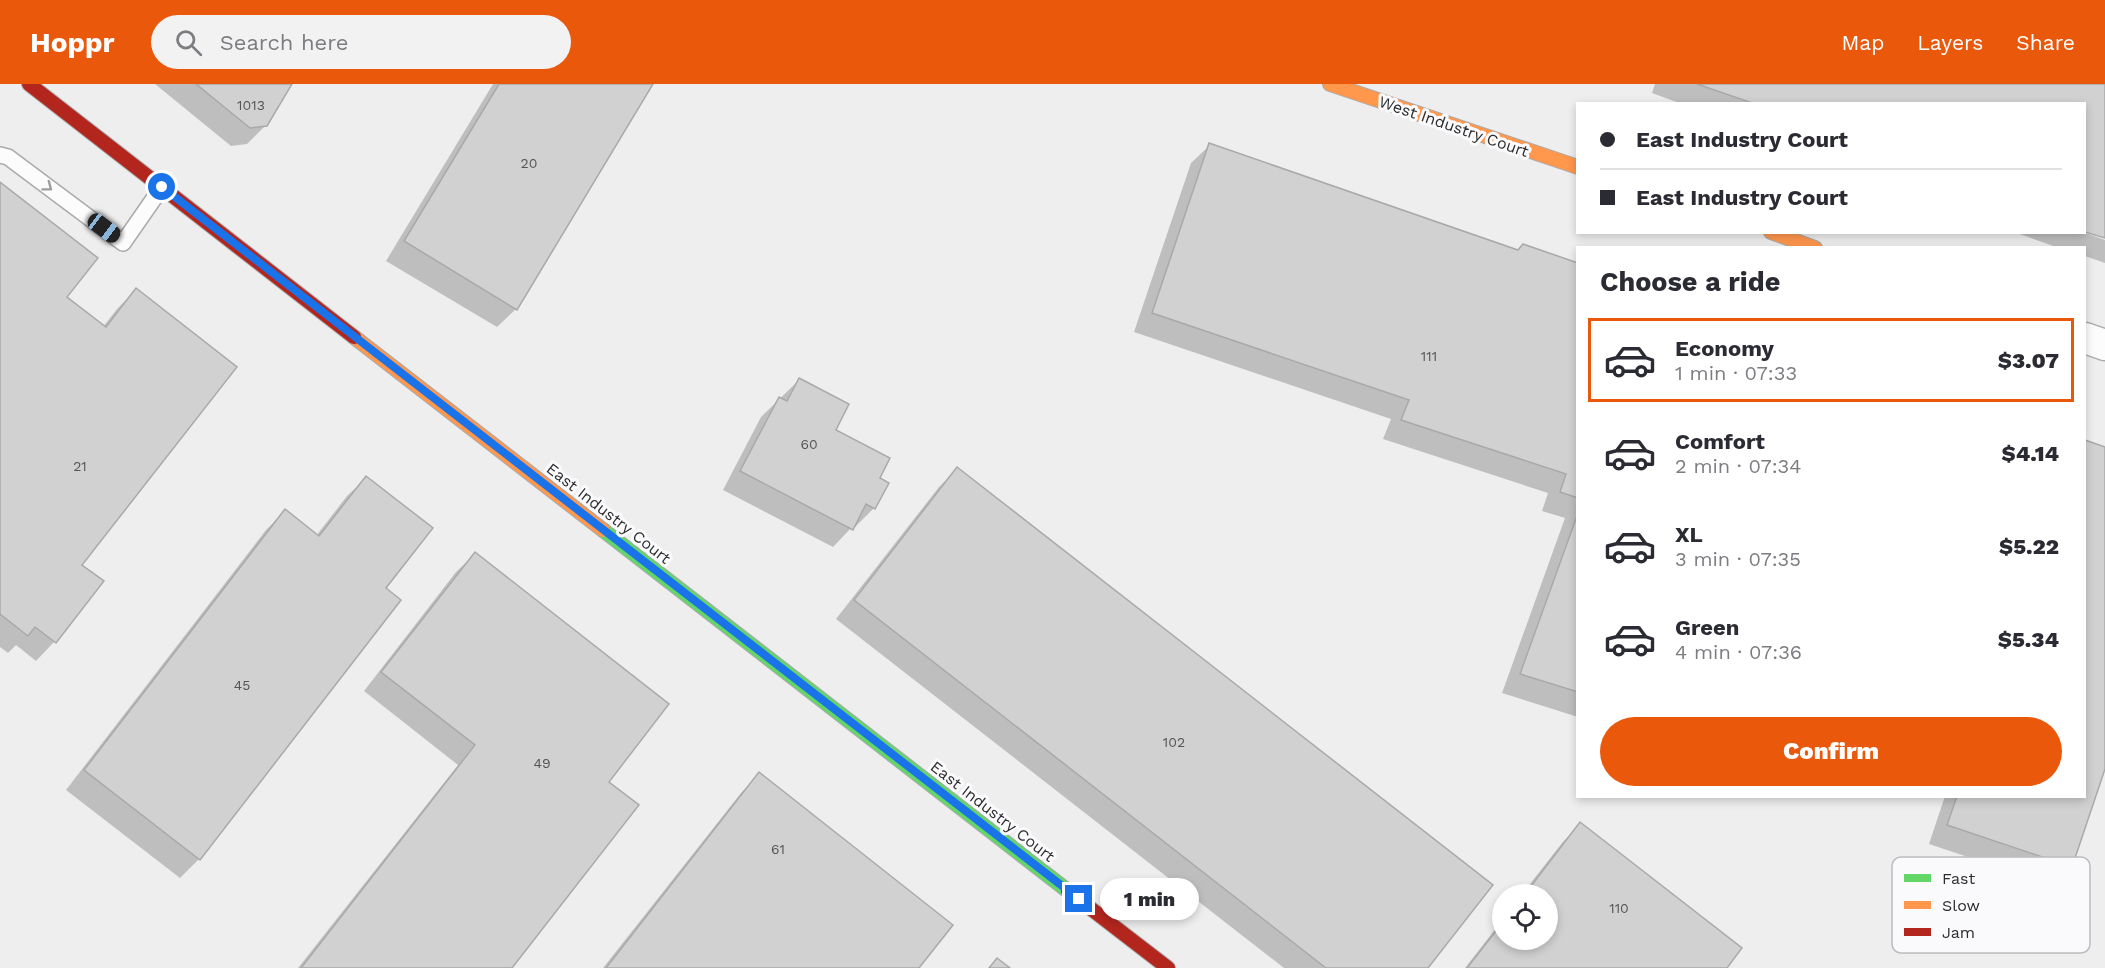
<!DOCTYPE html>
<meta charset="utf-8">
<style>
:root{--surface:#fff;--page:#f2f2f3;--text:#2b2b33;--muted:#7c7c81;--line:#e1e1e2;--accent:#ea580c}
body{margin:0;font-family:"Work Sans",sans-serif;background:var(--page);color:var(--text);height:100vh;display:flex;flex-direction:column;font-size:22px;white-space:nowrap}
*{box-sizing:border-box;margin:0}
p{font-size:20px;color:var(--muted)}
.icon{flex:none;width:33px;height:33px;fill:none;stroke:currentColor;stroke-width:2;stroke-linecap:round;stroke-linejoin:round}
.map{position:relative;flex:1;overflow:hidden}
.sheet{position:absolute;left:1576px;top:162px;width:510px;height:552px;display:flex;flex-direction:column;background:var(--surface);border-radius:0px;box-shadow:0 3px 9px #0003}
.sheet>*{flex:none}
.banner{position:absolute;left:1576px;top:18px;width:510px;height:132px;border-radius:0px;box-shadow:0 3px 9px #0003;display:grid;align-content:center;height:132px;padding:0 24px;background:var(--surface)}
.tools{position:absolute;left:1492px;top:800px;display:grid;gap:12px}
.tools a{display:grid;place-items:center;width:66px;height:66px;border-radius:50%;background:var(--surface);box-shadow:0 3px 9px #0003;font-size:30px}
.end{position:absolute;width:27px;height:27px;margin:-14px;border:8px solid #1a73e8;background:#fff;box-shadow:0 0 0 3px #fff}
.from{border-radius:50%}
.bubble{position:absolute;height:42px;border-radius:21px;background:var(--surface);box-shadow:0 3px 9px #0003;font-size:20px;font-weight:800;line-height:42px;text-align:center}
.car{position:absolute;width:18px;height:36px;margin:-18px -9px;border-radius:8px;box-shadow:0 0 4px 2px #0007;background:linear-gradient(#222 24%,#8ab4d8 0 40%,#222 0 76%,#8ab4d8 0 86%,#222 0)}
.banner b{display:flex;align-items:center;gap:21px;height:57px;font-size:22px}
.banner b+b{border-top:2px solid var(--line)}
.banner i{width:15px;height:15px;background:var(--text)}
ul{padding:0;list-style:none}
li{display:flex;align-items:center;gap:18px;height:84px;margin:0 12px 9px;padding:0 12px;border:3px solid transparent;border-radius:0px}
li div{flex:1}
li b{display:block;font-size:22px}
li em{font-style:normal;font-weight:800}
li.on{border-color:var(--accent)}
li>.icon{width:54px;height:54px;stroke-width:1.5}
h2{padding:0 24px;font-size:27px;line-height:72px}
.button{display:flex;gap:12px;margin-top:auto;padding:12px 24px}
.button a{flex:1;height:69px;border-radius:36px;background:var(--accent);color:#fff;font-size:24px;font-weight:800;line-height:69px;text-align:center}
header{display:flex;align-items:center;gap:36px;box-sizing:border-box;height:84px;padding:0 30px;background:var(--accent);color:#fff}
header strong{font-size:28px}
nav{display:flex;gap:33px;margin-inline-start:auto;font-size:21px}
.search{width:420px;height:54px;background:var(--page);display:flex;align-items:center;gap:15px;box-sizing:border-box;padding:0 21px;border-radius:33px;color:var(--muted);font-size:22px}
.map>svg:first-child{display:block}
.shadow{fill:#0003}
.building{fill:#d1d1d2;stroke:#a9a9a9;stroke-width:1.5}
.lines{fill:none;stroke-linecap:round;stroke-linejoin:round}
.lane-casing{stroke:#ababab;stroke-width:18}
.street-casing{stroke:#ababab;stroke-width:33}
.fast-casing{stroke:#ababab;stroke-width:16}
.slow-casing{stroke:#ababab;stroke-width:16}
.jam-casing{stroke:#ababab;stroke-width:16}
.lane{stroke:#fcfcfc;stroke-width:15}
.street{stroke:#fcfcfc;stroke-width:30}
.fast{stroke:#63d668;stroke-width:14}
.slow{stroke:#ff974d;stroke-width:14}
.jam{stroke:#b3261e;stroke-width:14}
.oneway{stroke:#9e9e9f}
.route{stroke:#1a73e8;stroke-width:8}
.labels{text-anchor:middle;stroke-width:6;stroke-linejoin:round;paint-order:stroke}
.number-label{font-size:14px;fill:#555556}
.street-label{font-size:16px;fill:#2c2c2d;stroke:#fafafd}
.key{fill:#fafafd;stroke:#bcbcbf;stroke-width:1.5}
.key-label{font-size:16px;fill:#2c2c2d}
</style>
<header>
<strong>Hoppr</strong>
<div class="search"><svg class="icon" aria-label="search" viewBox="0 0 24 24"><circle cx="10" cy="10" r="6"/><path d="M15 15l6 6"/></svg>Search here</div>
<nav><a>Map</a><a>Layers</a><a>Share</a></nav>
</header>
<div class="map">
<svg width="2105" height="884" viewBox="0 0 2105 884">
<rect width="100%" height="100%" fill="#eee"/>
<g class="shadow">
<path d="M155,0H291L266,41L247,60L231,62Z"/>
<path d="M493,0H651L516,225L497,243L386,177Z"/>
<path d="M1655,0H2105V153L2085,146V20H1682L1652,9Z"/>
<path d="M1210,61L1518,168L1578,181V633L1502,609L1565,434L1542,427L1548,409L1383,355L1391,335L1134,248L1191,79Z"/>
<path d="M0,100L65,214L103,243L117,225L136,206L80,481L102,497L54,558L36,577L16,561L8,569L0,563Z"/>
<path d="M2014,148H2083L2105,156V179L2085,172V164H2059Z"/>
<path d="M799,296L834,347L878,394L874,424L855,443L853,442L833,463L723,406L761,333Z"/>
<path d="M2085,358L2105,364V681L2071,782L2052,801L1929,760L1945,712H2085Z"/>
<path d="M957,385L1426,884H1284L836,535L939,403Z"/>
<path d="M366,394L384,504L399,516L199,775L180,794L66,706L266,446L285,427L316,452L347,412Z"/>
<path d="M475,470L606,698L510,884H298L458,681L364,607L456,488Z"/>
<path d="M759,690L917,884H603L741,709Z"/>
<path d="M1580,740L1725,884H1465L1503,835V855H1548V810H1522L1562,759Z"/>
</g>
<g class="building">
<path d="M196,0H292L267,42L250,44Z"/>
<path d="M499,0H653L517,226L404,157Z"/>
<path d="M1697,0H2105V154L2085,148V20H1755Z"/>
<path d="M1209,59L1518,166L1523,160L1578,179V414L1560,408L1566,390L1401,336L1409,316L1152,229Z"/>
<path d="M0,98L98,174L67,213L106,243L136,204L237,283L82,481L104,497L56,559L35,543L28,552L0,530Z"/>
<path d="M799,294L849,320L836,346L890,374L880,394L889,399L875,425L866,420L853,446L740,387L779,313L787,317Z"/>
<path d="M2085,356L2105,363V685L2072,783L1947,741L1957,712H2085Z"/>
<path d="M957,383L1493,801L1428,884H1326L854,516Z"/>
<path d="M366,392L433,444L386,504L401,516L200,776L84,686L285,425L319,452Z"/>
<path d="M1578,429V608L1520,590Z"/>
<path d="M475,468L669,620L609,698L639,721L512,884H301L475,661L381,588Z"/>
<path d="M759,688L953,841L919,884H606Z"/>
<path d="M1580,738L1742,864L1727,884H1467L1503,838V855H1548V810H1525Z"/>
<path d="M997,874L1010,884H989Z"/>
</g>
<g class="lines">
<defs>
<path id="lane" d="M0,71L8,73L123,159L162,103"/>
<path id="street" d="M2085,254L2105,261"/>
<path id="fast" d="M603,446L1068,807"/>
<g id="slow">
<path d="M1330,0L1578,83"/>
<path d="M1771,148L1815,164"/>
<path d="M354,253L603,446"/>
</g>
<g id="jam">
<path d="M29,0L354,253"/>
<path d="M1068,807L1168,884"/>
</g>
</defs>
<use href="#lane" class="lane-casing"/>
<use href="#street" class="street-casing"/>
<use href="#fast" class="fast-casing"/>
<use href="#slow" class="slow-casing"/>
<use href="#jam" class="jam-casing"/>
<use href="#lane" class="lane"/>
<use href="#street" class="street"/>
<use href="#fast" class="fast"/>
<use href="#slow" class="slow"/>
<use href="#jam" class="jam"/>
</g>
<defs><path id="oneway-chevron" d="M-2-3.5L2.5 0L-2 3.5" fill="none" stroke-width="1.6" stroke-linecap="round" stroke-linejoin="round" transform="scale(1.5)"/></defs>
<use class="oneway" href="#oneway-chevron" transform="translate(48 103) rotate(37)"/>
<g class="lines">
<path class="route" d="M162,103L1079,815"/>
</g>
<g class="labels">
<g class="number-label">
<text x="251" y="26">1013</text>
<text x="529" y="84">20</text>
<text x="1429" y="277">111</text>
<text x="809" y="365">60</text>
<text x="80" y="387">21</text>
<text x="242" y="606">45</text>
<text x="1174" y="663">102</text>
<text x="542" y="684">49</text>
<text x="778" y="770">61</text>
<text x="1619" y="829">110</text>
</g>
<g class="street-label">
<text transform="translate(1454 42) rotate(19)" y="6">West Industry Court</text>
<text transform="translate(609 429) rotate(38)" y="6">East Industry Court</text>
<text transform="translate(993 727) rotate(38)" y="6">East Industry Court</text>
</g>
</g>
<rect x="1892" y="773" width="198" height="96" rx="9" class="key"/>
<rect x="1904" y="790" width="27" height="8" fill="#63d668"/>
<rect x="1904" y="817" width="27" height="8" fill="#ff974d"/>
<rect x="1904" y="844" width="27" height="8" fill="#b3261e"/>
<g class="key-label">
<text x="1942" y="800">Fast</text>
<text x="1942" y="827">Slow</text>
<text x="1942" y="854">Jam</text>
</g>
</svg>
<div class="tools">
<a><svg class="icon" aria-label="locate" viewBox="0 0 24 24"><circle cx="12" cy="12" r="6"/><path d="M12 2v4M12 18v4M2 12h4M18 12h4"/></svg></a>
</div>
<i class="end from" style="left:162px;top:103px"></i>
<i class="end" style="left:1079px;top:815px"></i>
<div class="bubble" style="left:1100px;top:794px;width:99px">1 min</div>
<i class="car" style="left:104px;top:144px;rotate:127deg"></i>
<div class="banner">
<b><i class="from"></i>East Industry Court</b>
<b><i></i>East Industry Court</b>
</div>
<section class="sheet">
<h2>Choose a ride</h2>
<ul>
<li class="on"><svg class="icon" aria-label="car" viewBox="0 0 24 24"><path d="M5 17H2v-5l4-1 3-4h7l3 4 3 1v5h-3M9 17h6M6 11h13"/><circle cx="7" cy="17" r="2"/><circle cx="17" cy="17" r="2"/></svg><div><b>Economy</b><p>1 min · 07:33</p></div><em>$3.07</em></li>
<li><svg class="icon" aria-label="car" viewBox="0 0 24 24"><path d="M5 17H2v-5l4-1 3-4h7l3 4 3 1v5h-3M9 17h6M6 11h13"/><circle cx="7" cy="17" r="2"/><circle cx="17" cy="17" r="2"/></svg><div><b>Comfort</b><p>2 min · 07:34</p></div><em>$4.14</em></li>
<li><svg class="icon" aria-label="car" viewBox="0 0 24 24"><path d="M5 17H2v-5l4-1 3-4h7l3 4 3 1v5h-3M9 17h6M6 11h13"/><circle cx="7" cy="17" r="2"/><circle cx="17" cy="17" r="2"/></svg><div><b>XL</b><p>3 min · 07:35</p></div><em>$5.22</em></li>
<li><svg class="icon" aria-label="car" viewBox="0 0 24 24"><path d="M5 17H2v-5l4-1 3-4h7l3 4 3 1v5h-3M9 17h6M6 11h13"/><circle cx="7" cy="17" r="2"/><circle cx="17" cy="17" r="2"/></svg><div><b>Green</b><p>4 min · 07:36</p></div><em>$5.34</em></li>
</ul>
<div class="button"><a>Confirm</a></div>
</section>
</div>
